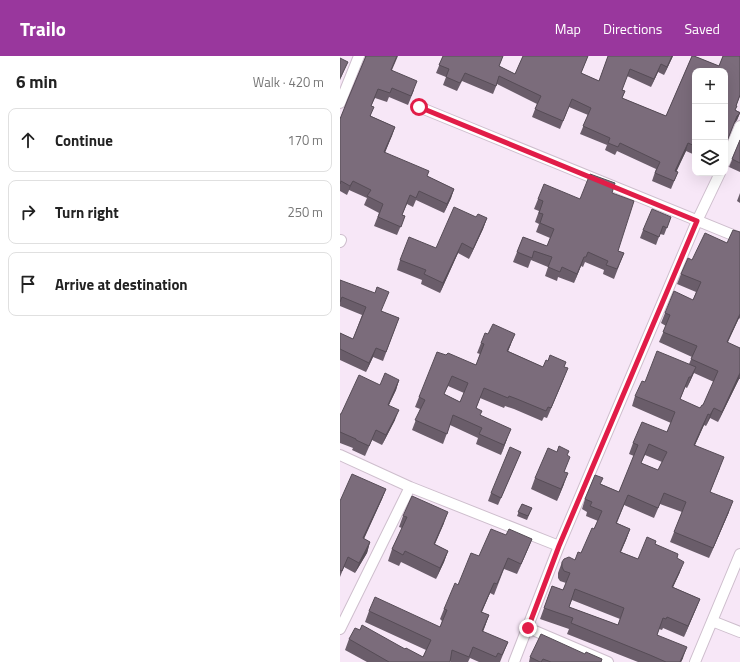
<!DOCTYPE html>
<meta charset="utf-8">
<style>
:root{--surface:#fff;--page:#f2f2f2;--text:#222;--muted:#767676;--line:#e0e0e0;--accent:#99379d}
body{margin:0;font-family:"Titillium Web",sans-serif;background:var(--page);color:var(--text)}
.controls{position:absolute;right:12px;top:12px;display:grid;overflow:hidden;border-radius:8px;box-shadow:0 4px 16px #0002}
.controls button{width:36px;height:36px;display:grid;place-items:center;padding:0;border:0;border-bottom:1px solid var(--line);background:var(--surface);color:var(--text);font:20px sans-serif}
.stop{position:absolute;width:12px;height:12px;margin:-9px;border:3px solid #e11d48;border-radius:50%;background:#fff}
.stop.end{background:#e11d48;border-color:#fff;box-shadow:0 1px 4px #0008}
.list{margin:0;padding:0;list-style:none}
h2{display:flex;justify-content:space-between;align-items:center;height:52px;margin:0;padding:0 16px;font-size:17px}
h2 small{font-size:13px;font-weight:400;color:var(--muted)}
.list li{display:grid;grid-template-columns:26px 1fr auto;gap:12px;align-items:center;box-sizing:border-box;height:64px;margin:0 8px 8px;padding:0 8px;border:1px solid var(--line);border-radius:8px}
.list b{display:block;font-size:15px;white-space:nowrap}
.list em{font-size:13px;font-style:normal;color:var(--muted)}
.icon{flex:none;width:22px;height:22px;fill:none;stroke:currentColor;stroke-width:2;stroke-linecap:round;stroke-linejoin:round}
.map{position:relative;flex:none;width:400px;height:606px;overflow:hidden}
header{display:flex;align-items:center;gap:24px;box-sizing:border-box;height:56px;padding:0 20px;background:var(--accent);color:#fff}
header strong{font-size:19px}
nav{display:flex;gap:22px;margin-inline-start:auto;font-size:14px}
main{display:flex}
aside{flex:1;background:var(--surface)}
.map>svg:first-child{display:block}
.lines{fill:none;stroke-linecap:round;stroke-linejoin:round}
.street-casing{stroke:#cebecd;stroke-width:12}
.street{stroke:#fff;stroke-width:10}
.wall{fill:#6a5d6a;fill-rule:evenodd}
.shaded-wall{fill:#564c56}
.building{fill:#7b6c7b;stroke:#564c56;fill-rule:evenodd}
.route{stroke:#e11d48;stroke-width:5}
</style>
<header>
<strong>Trailo</strong>
<nav><a>Map</a><a>Directions</a><a>Saved</a></nav>
</header>
<main>
<aside>
<h2>6 min<small>Walk · 420 m</small></h2>
<ul class="list">
<li><svg class="icon" aria-label="ahead" viewBox="0 0 24 24"><path d="M12 20V5M6 11l6-6 6 6"/></svg><div><b>Continue</b></div><em>170 m</em></li>
<li><svg class="icon" aria-label="right" viewBox="0 0 24 24"><path d="M7 20v-9h11M14 6l5 5-5 5"/></svg><div><b>Turn right</b></div><em>250 m</em></li>
<li><svg class="icon" aria-label="arrive" viewBox="0 0 24 24"><path d="M6 21V4h12l-3 4 3 4H6"/></svg><div><b>Arrive at destination</b></div></li>
</ul>
</aside>
<div class="map">
<svg width="400" height="606" viewBox="0 0 400 606">
<rect width="100%" height="100%" fill="#f7e7f7"/>
<g class="lines">
<defs>
<path id="street" d="M 0,47 L 19,0
M 79,51 L 400,182
M 385,106 L 400,70
M 0,186 L 1,184
M 0,399 L 70,431 L 219,490
M 372,565 L 400,576
M 188,572 L 268,606
M 0,573 L 70,431
M 174,606 L 219,490 L 357,165 L 380,117
M 355,606 L 400,498"/>
</defs>
<use href="#street" class="street-casing"/>
<use href="#street" class="street"/>
</g>
<path class="wall" d="M 25,0 L 58,0 L 52,14 L 74,34 L 68,49 L 49,41 L 47,46 L 35,42 L 31,50 L 31,60 L 55,71 L 45,97 L 87,120 L 114,133 L 111,142 L 104,157 L 76,144 L 73,151 L 67,148 L 62,159 L 65,160 L 57,179 L 34,170 L 39,157 L 24,149 L 27,142 L 9,134 L 7,139 L 0,135 L 0,63 L 25,2 Z
M 103,0 L 163,0 L 159,10 L 175,18 L 183,0 L 248,0 L 241,17 L 259,25 L 268,0 L 333,0 L 324,19 L 318,16 L 311,31 L 287,20 L 282,34 L 285,35 L 282,42 L 326,60 L 352,0 L 354,0 L 379,10 L 383,0 L 400,0 L 400,40 L 396,50 L 397,50 L 395,54 L 400,56 L 400,57 L 397,64 L 394,68 L 385,91 L 385,15 L 355,15 L 355,99 L 346,95 L 336,115 L 338,116 L 331,133 L 312,125 L 316,113 L 277,95 L 275,99 L 265,94 L 267,89 L 240,78 L 248,59 L 229,51 L 220,73 L 192,61 L 197,48 L 157,28 L 153,38 L 122,25 L 117,35 L 103,29 L 106,21 L 96,17 Z
M 400,85 L 400,116 L 389,111 Z
M 272,137 L 278,195 L 284,197 L 274,223 L 263,218 L 264,214 L 245,206 L 243,211 L 241,210 L 234,227 L 218,221 L 217,225 L 205,220 L 208,211 L 191,204 L 188,212 L 173,206 L 183,181 L 207,190 L 210,182 L 196,176 L 199,168 L 195,166 L 199,155 L 194,153 L 198,143 L 240,143 Z
M 400,137 L 400,147 L 397,145 Z
M 136,161 L 147,162 L 143,173 L 129,203 L 118,197 L 100,237 L 81,228 L 82,224 L 57,214 L 60,204 L 96,192 Z
M 331,161 L 324,179 L 320,178 L 316,189 L 300,182 L 303,174 Z
M 400,176 L 400,263 L 399,262 L 387,287 L 400,292 L 400,323 L 399,323 L 378,366 L 370,362 L 366,370 L 364,369 L 355,389 L 380,412 L 370,436 L 389,456 L 369,502 L 330,486 L 342,456 L 320,448 L 314,462 L 284,449 L 277,467 L 290,473 L 286,484 L 281,496 L 298,503 L 315,488 L 337,502 L 340,516 L 333,531 L 360,543 L 344,581 L 323,572 L 322,574 L 319,573 L 317,579 L 343,602 L 341,606 L 298,606 L 227,578 L 229,573 L 200,563 L 212,530 L 223,534 L 226,527 L 220,525 L 218,522 L 218,517 L 222,506 L 235,504 L 241,497 L 254,473 L 258,465 L 246,460 L 247,456 L 242,453 L 245,443 L 261,428 L 279,436 L 294,400 L 289,398 L 293,387 L 327,376 L 331,367 L 292,350 L 295,340 L 305,326 L 349,308 L 352,301 L 319,286 L 326,270 L 321,267 L 325,257 L 353,244 L 356,236 L 337,228 L 341,218 L 352,204 L 387,187 ZM 354,317 L 374,326 L 363,349 L 360,352 L 340,344 L 345,331 L 347,332 ZM 305,399 L 322,406 L 318,414 L 301,407 ZM 232,544 L 280,563 L 278,569 L 229,551 Z
M 0,224 L 41,255 L 59,262 L 43,305 L 33,301 L 26,316 L 0,304 L 0,277 L 13,283 L 22,259 L 0,250 Z
M 141,287 L 171,288 L 168,295 L 203,311 L 224,311 L 224,322 L 207,362 L 204,361 L 202,365 L 174,353 L 165,350 L 164,352 L 140,342 L 136,353 L 140,359 L 167,383 L 161,399 L 136,388 L 138,382 L 110,369 L 103,388 L 72,374 L 80,353 L 75,351 L 79,341 L 106,299 L 136,309 L 140,298 L 137,297 ZM 108,330 L 124,337 L 120,346 L 104,338 Z
M 59,324 L 56,334 L 49,349 L 55,364 L 42,389 L 32,384 L 25,400 L 12,394 L 13,392 L 0,387 L 0,358 L 1,358 L 40,329 Z
M 181,396 L 158,449 L 148,445 L 151,437 Z
M 217,396 L 224,416 L 224,428 L 217,445 L 191,433 L 195,422 Z
M 46,433 L 42,443 L 24,483 L 30,486 L 27,497 L 15,517 L 4,511 L 0,521 L 0,445 Z
M 182,448 L 192,452 L 187,464 L 177,460 Z
M 63,460 L 104,467 L 95,488 L 108,495 L 104,506 L 96,523 L 61,506 L 59,510 L 48,505 L 52,493 L 62,472 L 59,471 Z
M 166,479 L 192,483 L 177,518 L 164,513 L 154,539 L 150,537 L 142,556 L 149,559 L 143,576 L 168,586 L 160,606 L 139,606 L 130,602 L 128,606 L 111,606 L 110,605 L 110,606 L 27,606 L 5,594 L 9,583 L 65,593 L 83,601 L 86,594 L 25,566 L 29,555 L 100,571 L 102,565 L 100,563 L 104,553 L 118,529 L 139,500 Z
M 190,601 L 261,606 L 189,606 Z"/>
<path class="shaded-wall" d="M 332,0 L 333,0 L 324,19 L 327,11 Z
M 8,6 L 0,24 L 0,22 Z
M 321,8 L 318,16 L 311,31 L 314,23 Z
M 400,57 L 397,64 L 394,68 L 397,60 Z
M 55,71 L 52,80 L 41,105 L 44,96 Z
M 348,87 L 346,95 L 333,123 L 335,115 Z
M 13,125 L 9,134 L 7,139 L 10,130 Z
M 114,133 L 111,142 L 104,157 L 107,148 Z
M 147,162 L 143,173 L 129,203 L 133,193 Z
M 122,187 L 118,197 L 100,237 L 103,227 Z
M 244,201 L 241,210 L 234,227 L 237,218 Z
M 400,258 L 399,262 L 383,297 L 387,286 Z
M 175,278 L 171,288 L 164,305 L 167,295 Z
M 36,292 L 33,301 L 26,316 L 29,307 Z
M 356,311 L 352,321 L 347,332 L 351,321 Z
M 228,312 L 224,322 L 207,362 L 211,352 Z
M 400,317 L 399,323 L 378,366 L 382,356 Z
M 59,324 L 56,334 L 44,359 L 48,349 Z
M 374,352 L 370,362 L 366,370 L 370,359 Z
M 59,354 L 55,364 L 42,389 L 46,379 Z
M 368,358 L 364,369 L 350,400 L 354,389 Z
M 171,373 L 167,383 L 161,399 L 164,389 Z
M 228,417 L 224,428 L 217,445 L 221,433 Z
M 46,433 L 42,443 L 19,493 L 23,482 Z
M 393,445 L 389,456 L 369,502 L 373,492 Z
M 108,456 L 104,467 L 90,499 L 94,488 Z
M 290,473 L 286,484 L 276,506 L 280,496 Z
M 192,483 L 188,493 L 177,518 L 181,508 Z
M 30,486 L 27,497 L 15,517 L 19,507 Z
M 108,495 L 104,506 L 96,523 L 100,512 Z
M 344,506 L 340,516 L 328,542 L 332,531 Z
M 154,527 L 150,537 L 137,566 L 141,556 Z
M 360,543 L 356,553 L 344,581 L 348,570 Z
M 149,559 L 145,570 L 138,586 L 142,575 Z
M 347,591 L 343,602 L 341,606 L 340,606 Z"/>
<path class="building" d="M 26,0 L 57,0 L 51,14 L 77,25 L 71,40 L 52,32 L 50,37 L 38,33 L 31,50 L 34,51 L 30,60 L 55,71 L 44,96 L 89,115 L 87,120 L 114,133 L 107,148 L 79,135 L 76,142 L 70,139 L 62,159 L 65,160 L 61,171 L 38,161 L 43,148 L 27,140 L 31,134 L 13,125 L 10,130 L 1,125 L 0,128 L 0,63 L 8,43 Z
M 103,0 L 163,0 L 159,10 L 175,18 L 183,0 L 248,0 L 241,17 L 259,25 L 268,0 L 332,0 L 327,11 L 321,8 L 314,23 L 290,13 L 282,34 L 285,35 L 282,42 L 326,60 L 352,0 L 354,0 L 379,10 L 383,0 L 400,0 L 400,39 L 396,50 L 397,50 L 395,54 L 400,57 L 397,60 L 385,90 L 385,15 L 355,15 L 355,90 L 348,87 L 335,115 L 338,116 L 334,125 L 315,117 L 320,106 L 280,87 L 278,91 L 268,87 L 270,82 L 243,70 L 251,52 L 232,43 L 223,65 L 195,53 L 201,40 L 159,20 L 156,30 L 125,17 L 120,27 L 106,21 L 109,13 L 99,9 Z
M 0,2 L 8,6 L 0,22 Z
M 400,84 L 400,107 L 392,103 Z
M 250,118 L 275,127 L 272,137 L 294,145 L 278,195 L 284,197 L 277,213 L 266,209 L 268,205 L 248,196 L 246,201 L 244,201 L 237,218 L 222,211 L 220,216 L 208,211 L 212,201 L 194,195 L 192,202 L 177,196 L 183,181 L 207,190 L 214,173 L 200,167 L 203,158 L 199,157 L 203,145 L 198,143 L 204,128 L 240,143 Z
M 114,151 L 136,161 L 138,158 L 147,162 L 133,193 L 122,187 L 103,227 L 84,218 L 86,214 L 60,204 L 69,181 L 96,192 Z
M 312,153 L 331,161 L 327,172 L 323,170 L 319,181 L 303,174 Z
M 393,174 L 400,176 L 400,258 L 387,286 L 400,292 L 400,317 L 382,356 L 374,352 L 370,359 L 368,358 L 354,389 L 384,401 L 370,436 L 393,445 L 373,492 L 334,476 L 346,446 L 324,437 L 318,452 L 288,439 L 276,467 L 290,473 L 280,496 L 298,503 L 307,481 L 316,485 L 315,488 L 338,498 L 337,502 L 344,506 L 332,531 L 360,543 L 348,570 L 327,561 L 326,563 L 323,562 L 317,579 L 347,591 L 340,606 L 326,606 L 310,599 L 231,567 L 233,562 L 204,552 L 212,530 L 223,534 L 230,517 L 224,515 L 222,511 L 222,506 L 224,503 L 229,501 L 235,504 L 238,496 L 241,497 L 252,472 L 254,473 L 262,455 L 250,450 L 252,446 L 245,443 L 255,419 L 263,422 L 260,428 L 279,436 L 298,389 L 293,387 L 302,366 L 327,376 L 335,356 L 295,340 L 302,325 L 305,326 L 317,295 L 356,311 L 351,321 L 349,321 L 340,343 L 360,352 L 362,349 L 363,349 L 378,315 L 351,303 L 357,290 L 323,276 L 330,259 L 325,257 L 334,235 L 353,244 L 361,226 L 341,218 L 348,202 L 352,204 L 365,177 L 387,187 ZM 309,388 L 327,396 L 318,414 L 301,407 ZM 235,533 L 284,552 L 278,569 L 229,551 Z
M 0,224 L 35,237 L 37,231 L 49,236 L 41,255 L 59,262 L 46,296 L 36,292 L 29,307 L 0,293 L 0,277 L 13,283 L 26,251 L 2,241 L 0,246 Z
M 153,268 L 175,278 L 167,295 L 203,311 L 206,304 L 208,305 L 210,299 L 226,306 L 224,311 L 228,312 L 211,352 L 208,351 L 206,355 L 177,343 L 169,340 L 168,342 L 144,332 L 136,352 L 142,355 L 140,359 L 171,373 L 164,389 L 139,378 L 142,372 L 113,359 L 107,378 L 75,364 L 85,344 L 79,341 L 97,296 L 106,299 L 108,297 L 136,309 L 144,288 L 141,287 L 145,277 L 148,278 ZM 112,320 L 128,327 L 120,346 L 104,338 Z
M 45,317 L 59,324 L 48,349 L 59,354 L 46,379 L 36,374 L 29,390 L 16,384 L 16,383 L 0,376 L 0,358 L 1,358 L 19,319 L 40,329 Z
M 219,390 L 229,395 L 227,399 L 230,401 L 224,416 L 228,417 L 221,433 L 195,422 L 208,392 L 217,396 Z
M 170,391 L 181,396 L 161,442 L 151,437 Z
M 12,418 L 46,433 L 23,482 L 30,486 L 19,507 L 8,501 L 2,515 L 0,514 L 0,445 Z
M 72,440 L 108,456 L 94,488 L 108,495 L 100,512 L 65,495 L 63,499 L 52,493 L 67,461 L 63,460 Z
M 182,448 L 192,452 L 188,460 L 178,456 Z
M 151,473 L 166,479 L 169,473 L 192,483 L 181,508 L 168,502 L 157,528 L 154,527 L 141,556 L 149,559 L 142,575 L 168,586 L 162,599 L 158,597 L 156,601 L 133,591 L 129,601 L 112,594 L 110,606 L 49,606 L 9,583 L 15,572 L 20,574 L 22,569 L 65,593 L 66,592 L 83,601 L 91,584 L 29,555 L 35,541 L 100,571 L 107,554 L 104,553 L 115,527 L 118,529 L 131,497 L 139,500 Z
M 201,578 L 245,598 L 246,596 L 262,603 L 261,606 L 211,606 L 203,603 L 201,606 L 200,606 L 190,601 Z"/>
<g class="lines">
<path class="route" d="M 79,51 L 357,165 L 219,490 L 188,572"/>
</g>
</svg>
<div class="controls">
<button>+</button>
<button>−</button>
<button><svg class="icon" aria-label="layers" viewBox="0 0 24 24"><path d="M12 4l9 5-9 5-9-5zM3 14l9 5 9-5"/></svg></button>
</div>
<div class="stop" style="left:79px;top:51px"></div>
<div class="stop end" style="left:188px;top:572px"></div>
</div>
</main>
